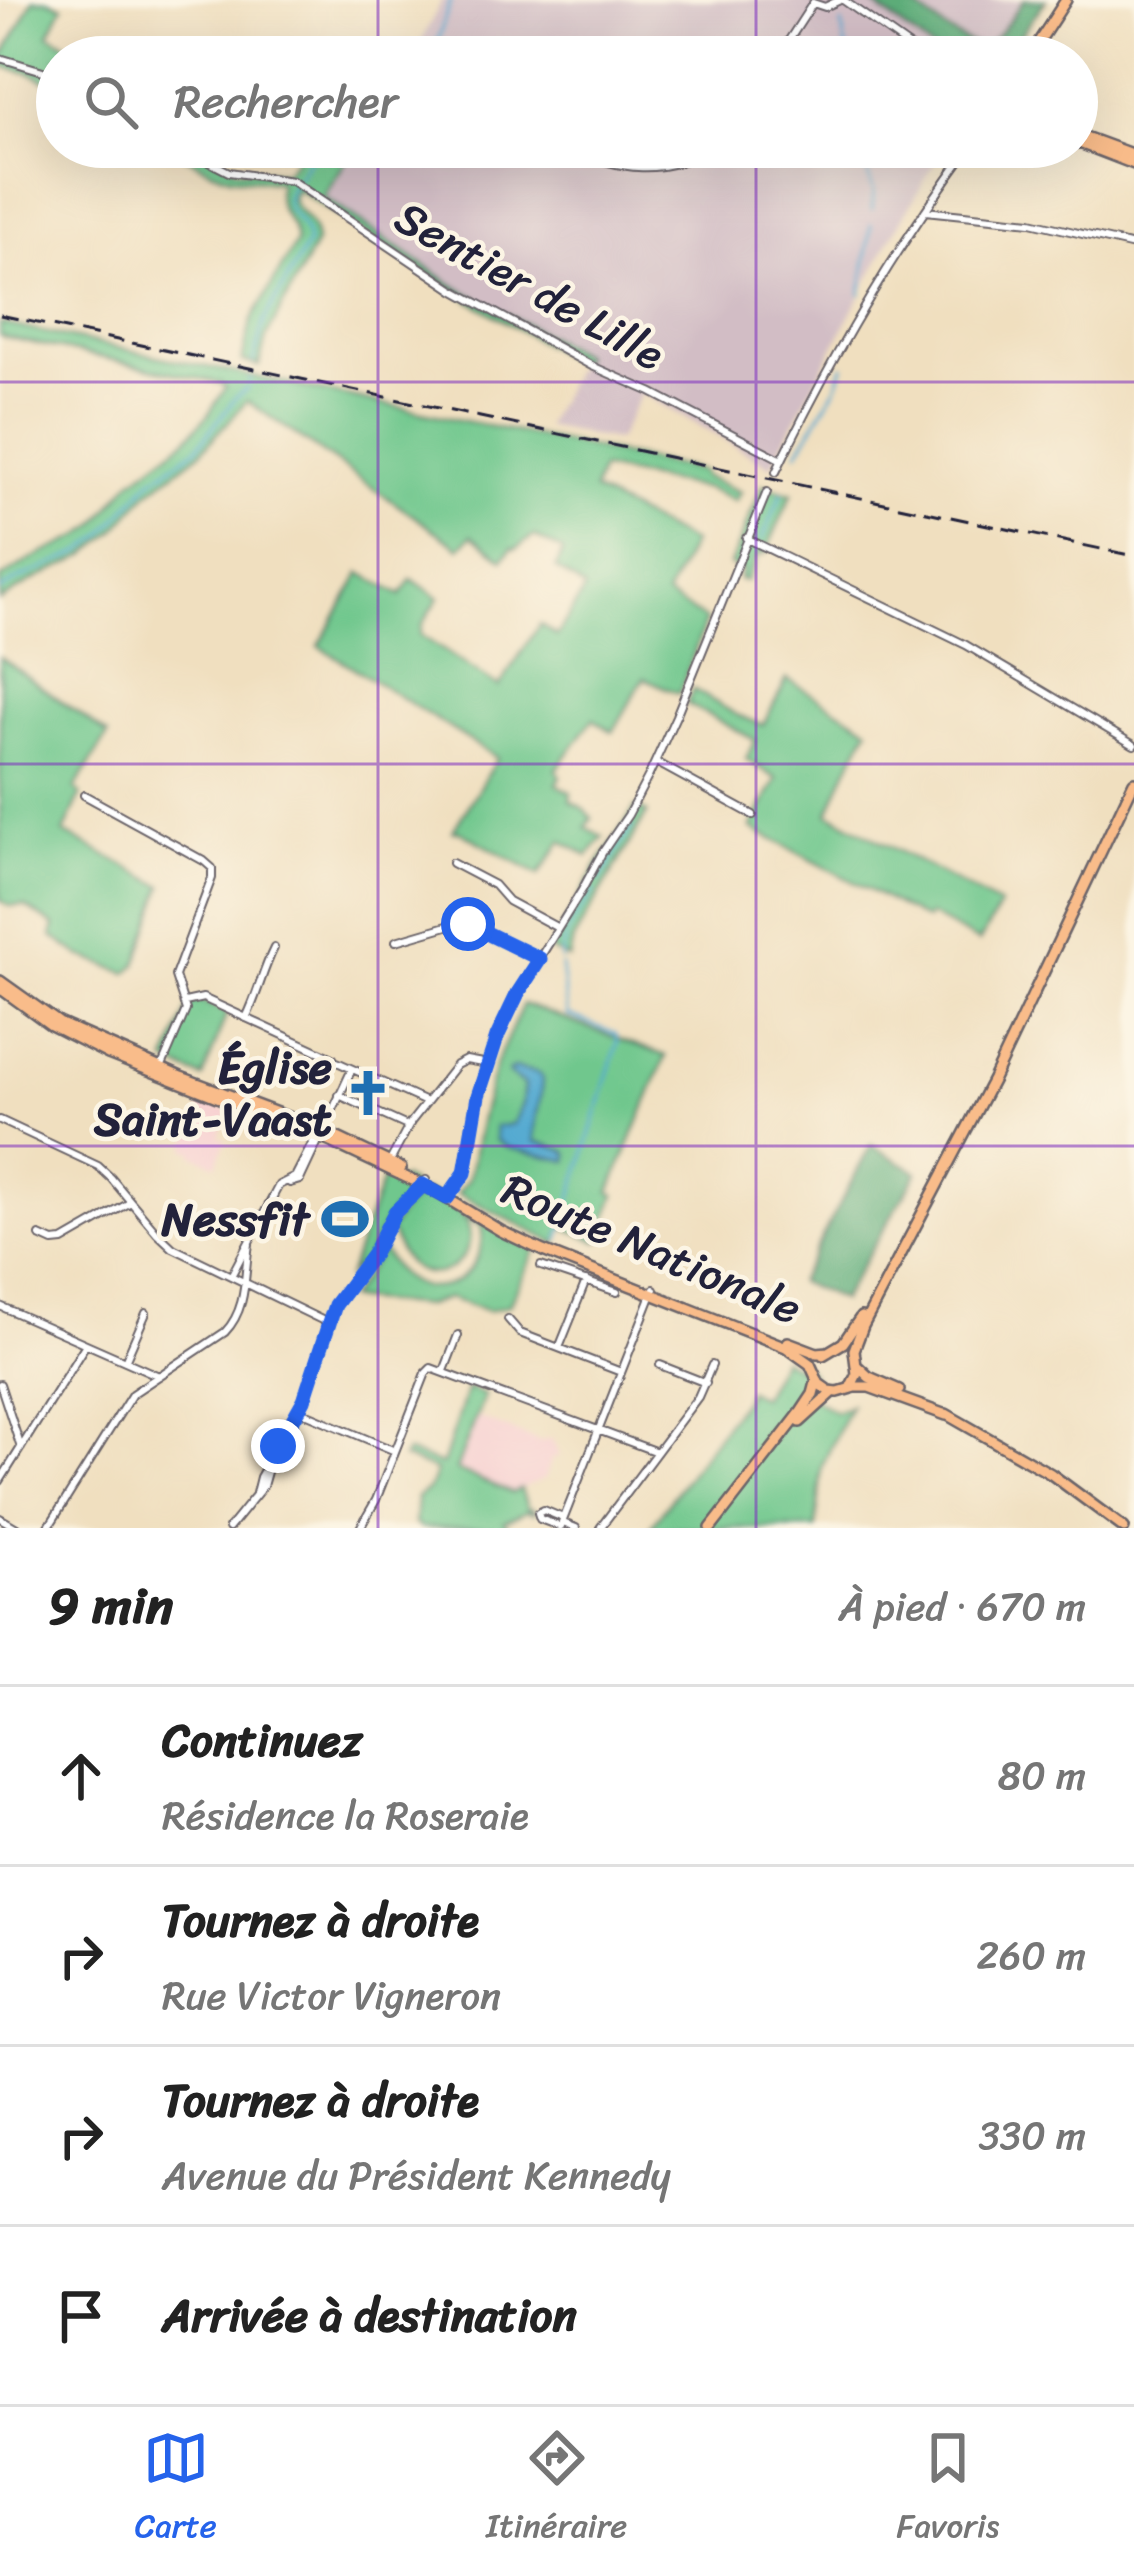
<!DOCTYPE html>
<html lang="fr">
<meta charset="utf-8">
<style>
:root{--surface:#fff;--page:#f2f2f2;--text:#222;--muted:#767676;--line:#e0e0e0;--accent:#2563eb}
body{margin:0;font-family:Sriracha,sans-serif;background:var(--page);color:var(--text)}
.stop{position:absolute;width:36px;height:36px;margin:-27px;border:9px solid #2563eb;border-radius:50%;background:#fff}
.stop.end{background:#2563eb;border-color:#fff;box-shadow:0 3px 12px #0008}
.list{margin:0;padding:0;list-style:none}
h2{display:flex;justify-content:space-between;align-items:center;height:156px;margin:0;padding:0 48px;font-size:51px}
h2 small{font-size:39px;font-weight:400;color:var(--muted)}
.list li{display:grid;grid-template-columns:78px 1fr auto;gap:36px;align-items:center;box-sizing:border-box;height:180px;padding:0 48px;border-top:3px solid var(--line)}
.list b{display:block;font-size:45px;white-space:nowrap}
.list p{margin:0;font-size:39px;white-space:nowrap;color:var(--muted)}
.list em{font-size:39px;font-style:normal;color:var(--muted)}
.icon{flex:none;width:66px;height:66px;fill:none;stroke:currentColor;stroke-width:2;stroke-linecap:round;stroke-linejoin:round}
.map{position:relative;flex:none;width:1134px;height:1528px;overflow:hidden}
.search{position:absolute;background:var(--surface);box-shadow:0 12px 48px #0002;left:36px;right:36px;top:36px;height:132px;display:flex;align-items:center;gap:30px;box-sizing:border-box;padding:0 42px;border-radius:66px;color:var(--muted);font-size:45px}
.sheet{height:876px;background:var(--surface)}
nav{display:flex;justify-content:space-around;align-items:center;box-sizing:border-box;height:168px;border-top:3px solid var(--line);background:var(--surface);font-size:33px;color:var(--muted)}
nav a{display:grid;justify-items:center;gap:6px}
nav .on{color:var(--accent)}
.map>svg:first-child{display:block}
.built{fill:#f7cfd0}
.industrial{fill:#d2bdc5}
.green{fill:#6fc78d;stroke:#487464;stroke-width:3}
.forest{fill:#5bac78;stroke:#3e675a;stroke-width:3}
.water{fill:#55aad1;stroke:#3c6686;stroke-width:3}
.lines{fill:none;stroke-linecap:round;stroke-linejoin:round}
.stream{stroke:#55aad1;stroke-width:3}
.street-casing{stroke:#6a6469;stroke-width:10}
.primary-casing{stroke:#6a6469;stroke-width:14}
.street{stroke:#fff;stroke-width:6}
.primary{stroke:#f9bc8a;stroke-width:9}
.rail{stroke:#22223b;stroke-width:3;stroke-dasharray:18 9;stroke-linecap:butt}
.route{stroke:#2563eb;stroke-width:15}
.grid{fill:none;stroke:#7b2cbf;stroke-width:3;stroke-opacity:0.55}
.labels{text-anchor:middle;stroke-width:9;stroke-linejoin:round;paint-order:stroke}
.street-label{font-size:45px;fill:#22223b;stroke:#fcf5e5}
.poi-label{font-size:45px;font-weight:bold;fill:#22223b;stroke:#fcf5e5;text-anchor:end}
</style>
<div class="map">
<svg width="1134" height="1528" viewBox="0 0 1134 1528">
<rect width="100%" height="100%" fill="#fcf5e5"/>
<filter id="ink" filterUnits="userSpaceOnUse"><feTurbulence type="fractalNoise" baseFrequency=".00833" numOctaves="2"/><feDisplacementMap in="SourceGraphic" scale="24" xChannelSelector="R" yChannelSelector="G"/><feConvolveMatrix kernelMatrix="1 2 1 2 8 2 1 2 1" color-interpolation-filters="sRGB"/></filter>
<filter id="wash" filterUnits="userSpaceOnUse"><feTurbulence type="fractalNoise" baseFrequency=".004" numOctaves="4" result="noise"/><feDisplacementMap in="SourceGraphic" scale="48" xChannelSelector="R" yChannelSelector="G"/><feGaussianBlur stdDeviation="2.7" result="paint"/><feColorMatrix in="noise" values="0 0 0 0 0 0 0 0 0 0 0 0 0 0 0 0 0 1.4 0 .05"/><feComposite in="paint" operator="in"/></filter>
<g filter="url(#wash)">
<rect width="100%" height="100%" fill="#f0dfbf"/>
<path class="built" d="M 202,1101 L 229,1111 L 219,1137 L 226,1139 L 217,1165 L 194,1155 L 193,1151 L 186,1148 Z
M 477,1417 L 541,1442 L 551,1438 L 560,1457 L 552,1458 L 545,1478 L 512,1493 L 456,1470 Z"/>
<path class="industrial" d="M 442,0 L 1046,0 L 1005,57 L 413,57 Z
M 355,147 L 944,147 L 886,247 L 771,466 L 641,393 L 617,441 L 545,426 L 582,355 L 453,285 L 322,197 Z"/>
<path class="green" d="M 33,0 L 49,0 L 63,6 L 49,34 L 92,57 L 57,57 L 57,86 L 30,73 L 0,66 L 0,52 L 5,53 Z
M 168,147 L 194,147 L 237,169 L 285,173 L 304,147 L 355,147 L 323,197 L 453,285 L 582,355 L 578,363 C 481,310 389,251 297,189 L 292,198 C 296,216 314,216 316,243 L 266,338 L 259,366 L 242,361 L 251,321 L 296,243 C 294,215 273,216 279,182 L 230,177 L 210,170 Z
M 0,323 L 702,471 L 703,476 L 740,492 L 735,501 L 707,489 L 601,469 L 593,491 L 692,543 L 666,596 L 706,620 L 679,694 L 644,678 L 613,732 L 593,719 L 556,770 L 561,776 L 557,784 L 571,793 L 570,801 L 585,809 L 592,818 L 586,827 L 603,837 L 588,856 L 562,841 L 539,875 L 459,831 L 453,831 L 497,758 L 319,646 L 361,573 L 401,595 L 412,579 L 439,598 L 422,625 L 420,635 L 499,687 L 540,624 L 557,636 L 585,589 L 556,568 L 563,551 L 534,536 L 516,549 L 512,548 L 503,559 L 472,535 L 460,548 L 247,401 L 200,453 L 147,493 L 113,533 L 86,555 L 34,580 L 0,601 L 0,579 L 35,557 L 81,536 L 96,525 L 131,481 L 184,441 L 208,415 L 226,387 L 220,383 L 0,336 Z
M 763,485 L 792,494 L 765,554 L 759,553 L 746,581 L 739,579 L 742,570 L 730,565 Z
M 0,657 L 108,735 L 75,789 L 81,794 L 64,833 L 163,886 L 137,964 L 127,973 L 80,956 L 52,936 L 55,926 L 25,906 L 10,906 L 0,900 Z
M 787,679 L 869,728 L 847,770 L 829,813 L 1000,906 L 979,942 L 929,915 L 926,920 L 751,828 L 777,779 L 746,759 L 755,740 L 687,704 L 693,689 L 737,715 L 763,725 Z
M 636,807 L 647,813 L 573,940 L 569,959 L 550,950 L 598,864 Z
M 201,1001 L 227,1012 L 203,1078 L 167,1062 L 190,1003 Z
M 523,1004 L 666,1056 L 610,1192 L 615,1195 L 599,1241 L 563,1227 L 557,1244 L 457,1193 L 469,1178 L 481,1117 L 496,1063 Z
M 384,1175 L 398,1181 L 403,1179 L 410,1183 L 413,1189 L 389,1216 L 364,1261 L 348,1275 Z
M 425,1191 C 440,1198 455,1204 464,1218 C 484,1248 447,1287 415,1269 C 400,1260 398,1244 389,1230 L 406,1206 Z
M 466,1213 L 535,1251 L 509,1305 L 488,1311 L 448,1298 L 425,1306 L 348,1299 L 382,1250 C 389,1259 395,1272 406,1279 C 445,1305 488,1268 481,1226 L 469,1220 Z
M 782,1358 L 797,1368 L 802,1363 L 812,1374 L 809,1396 L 836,1412 L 850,1405 L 822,1466 L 816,1528 L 650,1528 L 742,1401 L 748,1390 L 761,1397 Z
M 467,1388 L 485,1395 L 456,1470 L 512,1493 L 521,1489 L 527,1507 L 535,1510 L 534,1513 L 527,1511 L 504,1522 L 509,1528 L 421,1528 L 415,1524 L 417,1497 L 429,1489 L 436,1471 L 403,1458 L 406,1452 L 442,1465 Z"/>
<path class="forest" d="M 868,0 C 880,0 897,0 907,1 C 915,5 923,13 930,18 C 986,59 985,55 1024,0 L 1046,0 L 1005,57 L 942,57 Z
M 871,1145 L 918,1172 L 841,1300 L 798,1282 Z"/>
<path class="water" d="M 515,1068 L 537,1073 L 542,1077 C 543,1099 532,1120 535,1141 L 566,1151 L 569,1155 L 568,1161 L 508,1148 L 496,1140 L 495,1127 L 513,1124 L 522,1105 L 524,1085 L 509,1074 L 509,1070 Z"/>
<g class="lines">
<path class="stream" d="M 842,24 L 845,45 L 850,57
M 430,53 C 439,46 445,13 451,0
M 862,147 L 860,156 L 874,190 L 872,209
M 297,179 L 317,147
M 861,294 L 871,225
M 253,362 L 264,321 L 308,243 C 306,216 274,213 293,184
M 249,383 L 250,379
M 838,383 L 843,366
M 798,452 L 837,386
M 762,540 L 782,493
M 0,591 L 17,580 L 81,552 L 103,535 L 150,481 L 196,449 L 237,396 L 248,388
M 599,881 L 632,826
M 561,960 C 561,934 581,912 594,890
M 559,1240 L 618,1042 L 616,1034 L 567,1015 L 561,966"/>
</g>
</g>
<g filter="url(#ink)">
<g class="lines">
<defs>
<path id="street" d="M 843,0 L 924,57
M 813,3 L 825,7 L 840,0
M 778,57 L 813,3
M 0,58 L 43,71 L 57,79
M 180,147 L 229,172 L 292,181 L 454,290 L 592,366 L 651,392 L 782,460
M 573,147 C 617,172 667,176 711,147
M 957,160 L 964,147
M 925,211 L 1031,222 L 1134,246
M 776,472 C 830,359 896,248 970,147
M 746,538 L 966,645 L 1134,745
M 656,762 L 753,815
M 84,795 L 204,861 L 212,868 L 212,878 L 175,976 L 186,1010 L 161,1068
M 452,863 L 494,885 L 508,901 L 558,928
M 396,941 L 461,922 L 540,959
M 185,1002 L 203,998 L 333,1058
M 246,1018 C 258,994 262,972 274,948
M 337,1062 L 426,1102
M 339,1095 L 407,1126
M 0,1120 L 98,1166 L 111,1178 L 157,1233 L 173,1248 L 328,1323
M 389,1163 L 411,1122 L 456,1065 L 466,1060 L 488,1064
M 290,1183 L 300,1180 L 352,1069
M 447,1198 L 465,1173 L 478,1096 L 502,1027 L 518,993 L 582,890 L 602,853 L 628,815 L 649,775 L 676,716 L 767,492
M 40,1236 L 53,1242 L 63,1241 L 131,1202
M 541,1266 L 617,1292
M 231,1276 L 279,1185 L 295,1177 L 315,1138
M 0,1306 L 159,1376
M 508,1319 L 520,1333 L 621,1372
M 559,1348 L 586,1281
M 125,1361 L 146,1313
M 660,1365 L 706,1383
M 444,1371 L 458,1335
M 0,1384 L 21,1448
M 298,1410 L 395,1451
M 273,1460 L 284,1450 L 289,1431
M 0,1481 L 86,1344
M 256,1493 L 260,1477 L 304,1400 L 335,1305 L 373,1254 L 396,1212 L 426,1180
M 0,1518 L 17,1528
M 563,1523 L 576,1528
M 561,1527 L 540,1519 L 538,1513 L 544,1510 L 563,1518
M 48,1528 L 132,1394 L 225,1332 C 248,1308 244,1275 249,1244
M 229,1528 L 263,1486 L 267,1472
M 360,1528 L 376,1500 L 426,1373 L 431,1368 L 657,1452
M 560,1528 L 654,1289
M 600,1528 L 698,1397 L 712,1365"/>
<path id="primary" d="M 1029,57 L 1066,0
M 1077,134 L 1134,155
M 1077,142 L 1134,164
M 0,981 L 59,1023 L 181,1077 L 317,1128 L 401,1168
M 0,988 L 51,1025 L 108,1054 L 329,1141 L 433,1190 L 501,1231 L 543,1251 L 786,1347 L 810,1364 L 819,1384 L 829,1391 L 838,1392 L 855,1387 L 869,1387 L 946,1415
M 788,1342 L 817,1353 L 828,1352
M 823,1355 L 843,1343 L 861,1317
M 857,1366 L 869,1377 L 899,1390
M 851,1386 L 857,1374 L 854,1350 L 863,1326 L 993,1079 L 1134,782
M 946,1414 L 1051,1474 L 1124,1528
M 800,1422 L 833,1392
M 711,1528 L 801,1412 L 813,1394 L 817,1379"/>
</defs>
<use href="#street" class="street-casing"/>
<use href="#primary" class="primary-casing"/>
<use href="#street" class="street"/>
<use href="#primary" class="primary"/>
<path class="rail" d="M 0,315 L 1134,556"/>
</g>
</g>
<g class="lines" filter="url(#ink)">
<path class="route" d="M 278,1446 L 304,1400 L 335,1305 L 373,1254 L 395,1212 L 423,1185 L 447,1198 L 465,1173 L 478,1096 L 497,1037 L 518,993 L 540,959 L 468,924"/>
</g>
<path class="grid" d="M 378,0 L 378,57M 756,0 L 756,57M 378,147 L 378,1528M 756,147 L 756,1528M 0,382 L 1134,382M 0,764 L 1134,764M 0,1146 L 1134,1146"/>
<defs>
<symbol id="church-bare" viewBox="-9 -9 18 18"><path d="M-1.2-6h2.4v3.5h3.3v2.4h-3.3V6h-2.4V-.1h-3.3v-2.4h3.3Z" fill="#1f6fb2" stroke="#fcf5e5" stroke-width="2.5" paint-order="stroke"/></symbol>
<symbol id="stadium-bare" viewBox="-9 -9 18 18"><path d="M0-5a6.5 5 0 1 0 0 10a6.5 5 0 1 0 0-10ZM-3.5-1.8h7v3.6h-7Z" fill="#1f6fb2" stroke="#fcf5e5" stroke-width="2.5" paint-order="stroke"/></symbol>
</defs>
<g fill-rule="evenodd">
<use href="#church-bare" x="335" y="1060" width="66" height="66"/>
<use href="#stadium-bare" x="312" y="1186" width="66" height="66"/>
</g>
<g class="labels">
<g class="street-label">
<text transform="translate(530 285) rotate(29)" y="16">Sentier de Lille</text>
<text transform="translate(652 1248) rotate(23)" y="16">Route Nationale</text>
</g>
<g class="poi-label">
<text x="332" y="1083">Église<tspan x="332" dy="52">Saint-Vaast</tspan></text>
<text x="309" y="1235">Nessfit</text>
</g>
</g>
</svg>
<div class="stop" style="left:468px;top:924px"></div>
<div class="stop end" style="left:278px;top:1446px"></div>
<div class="search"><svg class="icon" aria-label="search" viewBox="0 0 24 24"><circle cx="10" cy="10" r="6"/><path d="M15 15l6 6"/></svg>Rechercher</div>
</div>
<section class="sheet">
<h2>9 min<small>À pied · 670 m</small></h2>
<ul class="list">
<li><svg class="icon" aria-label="ahead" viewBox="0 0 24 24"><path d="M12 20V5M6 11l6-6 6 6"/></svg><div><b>Continuez</b><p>Résidence la Roseraie</p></div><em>80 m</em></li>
<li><svg class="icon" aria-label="right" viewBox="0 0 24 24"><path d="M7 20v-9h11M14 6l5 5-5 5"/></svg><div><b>Tournez à droite</b><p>Rue Victor Vigneron</p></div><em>260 m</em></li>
<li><svg class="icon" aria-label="right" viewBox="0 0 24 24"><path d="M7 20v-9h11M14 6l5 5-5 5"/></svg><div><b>Tournez à droite</b><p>Avenue du Président Kennedy</p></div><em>330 m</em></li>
<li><svg class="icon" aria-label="arrive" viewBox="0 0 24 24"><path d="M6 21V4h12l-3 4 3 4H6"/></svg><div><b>Arrivée à destination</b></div></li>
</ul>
</section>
<nav>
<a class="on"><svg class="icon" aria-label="map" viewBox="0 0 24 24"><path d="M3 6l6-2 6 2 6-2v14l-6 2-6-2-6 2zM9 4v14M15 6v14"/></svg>Carte</a>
<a><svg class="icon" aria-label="directions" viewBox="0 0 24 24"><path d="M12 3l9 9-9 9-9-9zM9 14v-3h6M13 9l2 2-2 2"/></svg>Itinéraire</a>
<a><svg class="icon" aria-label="saved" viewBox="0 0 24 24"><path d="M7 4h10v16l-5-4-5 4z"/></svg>Favoris</a>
</nav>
